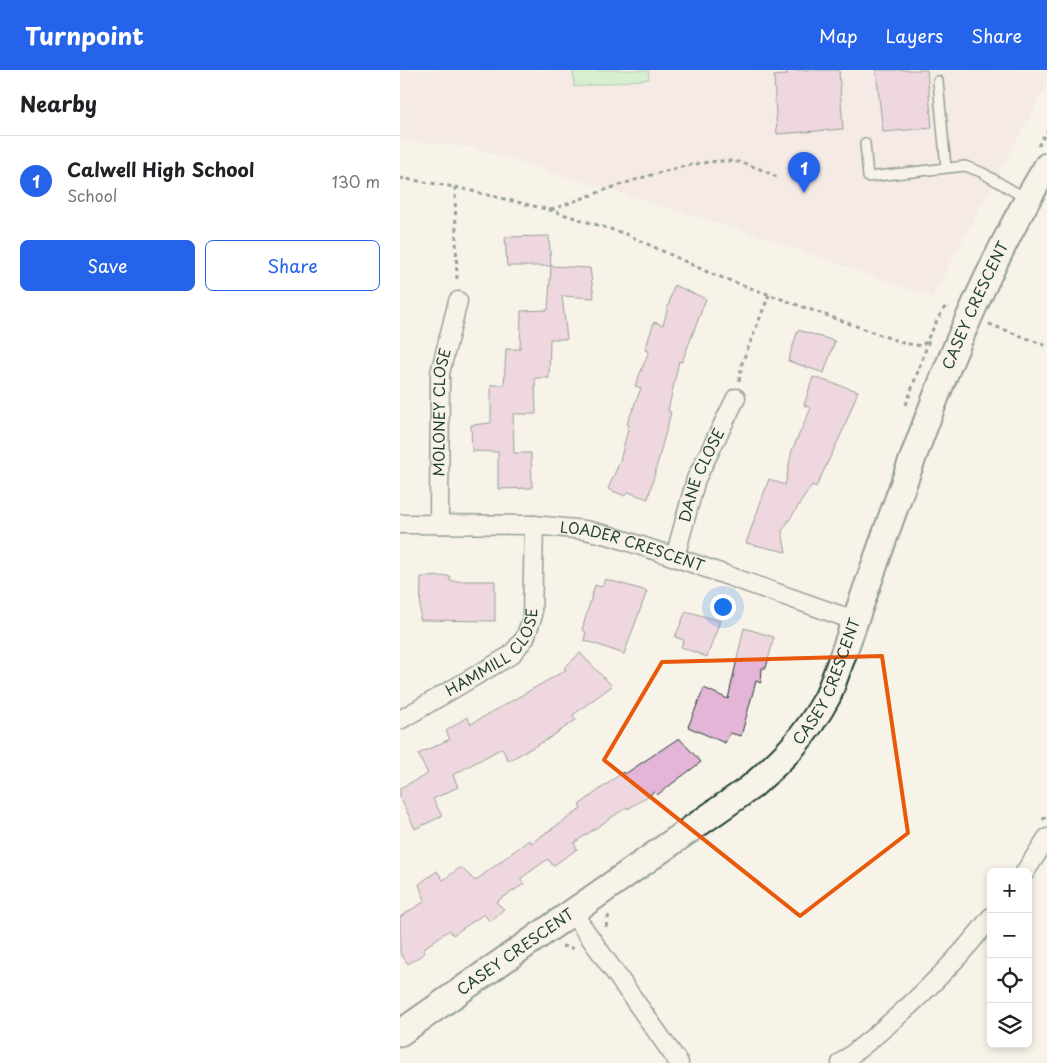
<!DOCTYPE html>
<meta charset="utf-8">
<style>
:root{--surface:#fff;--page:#f6f6f6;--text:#202124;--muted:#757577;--line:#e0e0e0;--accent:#2563eb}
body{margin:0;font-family:"Playpen Sans",sans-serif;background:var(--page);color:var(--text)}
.controls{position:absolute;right:15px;bottom:15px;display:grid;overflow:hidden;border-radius:8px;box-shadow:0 2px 8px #0003}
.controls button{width:45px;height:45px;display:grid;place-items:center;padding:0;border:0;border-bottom:1px solid var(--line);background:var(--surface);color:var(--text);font:25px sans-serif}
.you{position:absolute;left:322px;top:536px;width:18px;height:18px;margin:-12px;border:4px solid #fff;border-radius:50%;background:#1a73e8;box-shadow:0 0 0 8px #1a73e833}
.badge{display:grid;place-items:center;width:32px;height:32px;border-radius:50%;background:var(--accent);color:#fff;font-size:16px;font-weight:700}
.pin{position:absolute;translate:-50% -41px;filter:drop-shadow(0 1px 2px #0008)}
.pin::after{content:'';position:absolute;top:26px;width:18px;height:15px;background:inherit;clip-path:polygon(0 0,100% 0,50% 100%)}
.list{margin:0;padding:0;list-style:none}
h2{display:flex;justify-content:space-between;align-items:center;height:65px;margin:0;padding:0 20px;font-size:21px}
h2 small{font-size:16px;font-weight:400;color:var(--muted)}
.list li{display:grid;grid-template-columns:32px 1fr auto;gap:15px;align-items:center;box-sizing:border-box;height:90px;padding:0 20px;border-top:1px solid var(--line)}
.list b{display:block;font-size:19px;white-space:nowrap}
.list p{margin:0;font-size:16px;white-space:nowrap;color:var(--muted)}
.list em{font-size:16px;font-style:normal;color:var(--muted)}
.actions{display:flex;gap:10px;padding:15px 20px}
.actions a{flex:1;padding:11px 0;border:1px solid var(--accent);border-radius:8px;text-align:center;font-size:18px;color:var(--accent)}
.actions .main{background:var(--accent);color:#fff}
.icon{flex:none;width:28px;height:28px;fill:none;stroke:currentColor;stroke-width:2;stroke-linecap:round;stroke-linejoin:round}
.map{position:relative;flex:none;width:647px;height:993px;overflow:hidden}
header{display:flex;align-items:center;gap:30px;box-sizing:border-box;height:70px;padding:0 25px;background:var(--accent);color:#fff}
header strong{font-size:24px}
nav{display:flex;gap:28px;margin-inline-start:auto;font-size:18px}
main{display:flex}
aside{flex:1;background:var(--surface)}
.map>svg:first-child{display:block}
.built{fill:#f1e0e3}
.green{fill:#aeeaaf;stroke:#669472}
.building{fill:#e4b5d7;stroke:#1f3d34}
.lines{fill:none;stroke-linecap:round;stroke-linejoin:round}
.lane-casing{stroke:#1f3d34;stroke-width:12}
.street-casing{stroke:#1f3d34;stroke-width:21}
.secondary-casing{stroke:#1f3d34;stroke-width:29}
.path{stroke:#1f3d34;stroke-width:3;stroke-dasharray:4 4;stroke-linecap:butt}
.lane{stroke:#f7f3e8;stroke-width:9}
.street{stroke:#f7f3e8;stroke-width:18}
.secondary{stroke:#f7f3e8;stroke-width:25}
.marked{fill:none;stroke:#e8590c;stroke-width:4;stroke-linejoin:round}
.labels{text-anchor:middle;stroke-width:4;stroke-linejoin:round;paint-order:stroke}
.street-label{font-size:15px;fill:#1f3d34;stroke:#f7f3e8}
</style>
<header>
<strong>Turnpoint</strong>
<nav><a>Map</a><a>Layers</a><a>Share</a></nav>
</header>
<main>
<aside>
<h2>Nearby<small></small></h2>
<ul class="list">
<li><span class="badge">1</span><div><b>Calwell High School</b><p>School</p></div><em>130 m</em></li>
</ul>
<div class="actions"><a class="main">Save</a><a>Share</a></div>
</aside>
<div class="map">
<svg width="647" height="993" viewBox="0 0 647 993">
<rect width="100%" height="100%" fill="#f7f3e8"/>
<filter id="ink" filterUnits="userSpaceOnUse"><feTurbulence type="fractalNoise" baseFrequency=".02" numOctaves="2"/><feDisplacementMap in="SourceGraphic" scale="10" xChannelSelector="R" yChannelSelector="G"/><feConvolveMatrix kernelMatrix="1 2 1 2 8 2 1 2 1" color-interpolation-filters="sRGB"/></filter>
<g filter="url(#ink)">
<path class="built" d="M 0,0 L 647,0 L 647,14 L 532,227 L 367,168 L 71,77 L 0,69 Z"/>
<path class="green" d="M 173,0 L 248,0 L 249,9 L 174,17 Z"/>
<path class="building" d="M 386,0 L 439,0 L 443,59 L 377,64 L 374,6 L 387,5 Z
M 476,0 L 527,0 L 532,58 L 483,62 Z
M 149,166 L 151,196 L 107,196 L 105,167 Z
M 151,196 L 190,198 L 194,228 L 162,226 L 167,269 L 150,269 L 149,308 L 135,308 L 136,344 L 113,344 L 114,383 L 131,383 L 132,418 L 98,419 L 98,382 L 72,381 L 71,355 L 91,353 L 91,315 L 104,315 L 106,279 L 120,279 L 121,241 L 148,240 Z
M 274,215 L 306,229 L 282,292 L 279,291 L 268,341 L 271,342 L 248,429 L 228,422 L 225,426 L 208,419 L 220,391 L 229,355 L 227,354 L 241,318 L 235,316 L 249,281 L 245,280 L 254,252 L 263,255 Z
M 398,260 L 435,271 L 424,303 L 388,291 Z
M 413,307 L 458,321 L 444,358 L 416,417 L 412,415 L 382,461 L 386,482 L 346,473 L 369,409 L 385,415 L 392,380 L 411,338 L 404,335 Z
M 50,506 L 50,511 L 95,511 L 95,551 L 20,550 L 21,507 Z
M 205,509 L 247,521 L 224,584 L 184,570 L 186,562 L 182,560 L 195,515 L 202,517 Z
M 286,541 L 320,551 L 307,587 L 281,577 L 284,570 L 275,567 Z
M 344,558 L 374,567 L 366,598 L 362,598 L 361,613 L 356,611 L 341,666 L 330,663 L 325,673 L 288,657 L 304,618 L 328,629 Z
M 180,583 L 212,616 L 173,645 L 176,650 L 148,669 L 108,691 L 102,678 L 53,705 L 58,717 L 33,729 L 42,746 L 15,759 L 0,727 L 0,718 L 28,704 L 18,684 L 50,669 L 46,661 L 67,647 L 71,654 L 166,600 L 164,598 Z
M 279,668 L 301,692 L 257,725 L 254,722 L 228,739 L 227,737 L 174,773 L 177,779 L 153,796 L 148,789 L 120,809 L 124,814 L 96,832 L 104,839 L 90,852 L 84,844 L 53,865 L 49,860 L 23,879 L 25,883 L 8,894 L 0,883 L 0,847 L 25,831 L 19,814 L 37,801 L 43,810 L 61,797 L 75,811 L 129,770 L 131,773 L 181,739 L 179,735 L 223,702 L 225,704 Z"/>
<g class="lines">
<defs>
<path id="lane" d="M 538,11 L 546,98
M 465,73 L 468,107 L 565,96 L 581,102 L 627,129"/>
<g id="street">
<path id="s1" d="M 0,454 L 134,455 L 185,460 L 211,466 L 275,487 L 456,551"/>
<path id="s2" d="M 39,454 L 40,303 L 58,231"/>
<path id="s3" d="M 275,487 L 296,409 L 336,328"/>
<path id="s4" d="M 0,650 L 111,585 L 125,568 L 132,548 L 134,455"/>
<path d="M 625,802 L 647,768"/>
<path d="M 172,842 L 279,993"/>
<path d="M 441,993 C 497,950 548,903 591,847"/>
</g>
<g id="secondary">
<path id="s5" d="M 0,963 L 351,717 C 384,688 407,665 428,626 C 494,447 547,261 647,96"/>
</g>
</defs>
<use href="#lane" class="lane-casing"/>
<use href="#street" class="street-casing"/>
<use href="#secondary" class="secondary-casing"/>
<path class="path" d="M 638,76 L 647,61
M 0,108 L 55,117 L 150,140 L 226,164 L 312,204 L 503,273 L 522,276 C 533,264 536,248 546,236 L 549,237
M 55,117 L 57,213
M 151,140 C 194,124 295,84 338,92 C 352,95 365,101 377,107
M 589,254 L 647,276
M 339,311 L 342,293 L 369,225
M 506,335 L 529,270
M 643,750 L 647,744
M 206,857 L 209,844
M 162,876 L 176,879"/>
<use href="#lane" class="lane"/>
<use href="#street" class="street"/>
<use href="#secondary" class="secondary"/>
</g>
</g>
<path d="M0 0H647V993H0ZM 482,586 L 508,763 L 400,846 L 204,690 L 262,592 Z" fill="#f7f3e8" fill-opacity=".55" fill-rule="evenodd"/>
<path class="marked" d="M 482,586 L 508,763 L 400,846 L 204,690 L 262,592 Z"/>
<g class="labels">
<g class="street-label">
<text dy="5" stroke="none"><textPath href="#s5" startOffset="966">CASEY CRESCENT</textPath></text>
<text dy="5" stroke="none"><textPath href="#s2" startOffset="112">MOLONEY CLOSE</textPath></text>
<text dy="5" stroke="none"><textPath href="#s3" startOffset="86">DANE CLOSE</textPath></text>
<text dy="5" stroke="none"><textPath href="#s1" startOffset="235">LOADER CRESCENT</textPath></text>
<text dy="5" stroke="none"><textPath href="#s4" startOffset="118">HAMMILL CLOSE</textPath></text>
<text dy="5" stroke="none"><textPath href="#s5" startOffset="561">CASEY CRESCENT</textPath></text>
<text dy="5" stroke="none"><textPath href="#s5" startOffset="141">CASEY CRESCENT</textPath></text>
</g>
</g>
</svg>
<div class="controls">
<button>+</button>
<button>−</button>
<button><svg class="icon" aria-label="locate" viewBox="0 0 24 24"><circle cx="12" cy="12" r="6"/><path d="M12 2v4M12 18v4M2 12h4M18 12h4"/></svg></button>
<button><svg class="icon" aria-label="layers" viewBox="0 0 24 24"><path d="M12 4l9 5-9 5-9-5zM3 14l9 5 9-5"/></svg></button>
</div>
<div class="you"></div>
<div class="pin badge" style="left:404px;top:123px">1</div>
</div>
</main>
